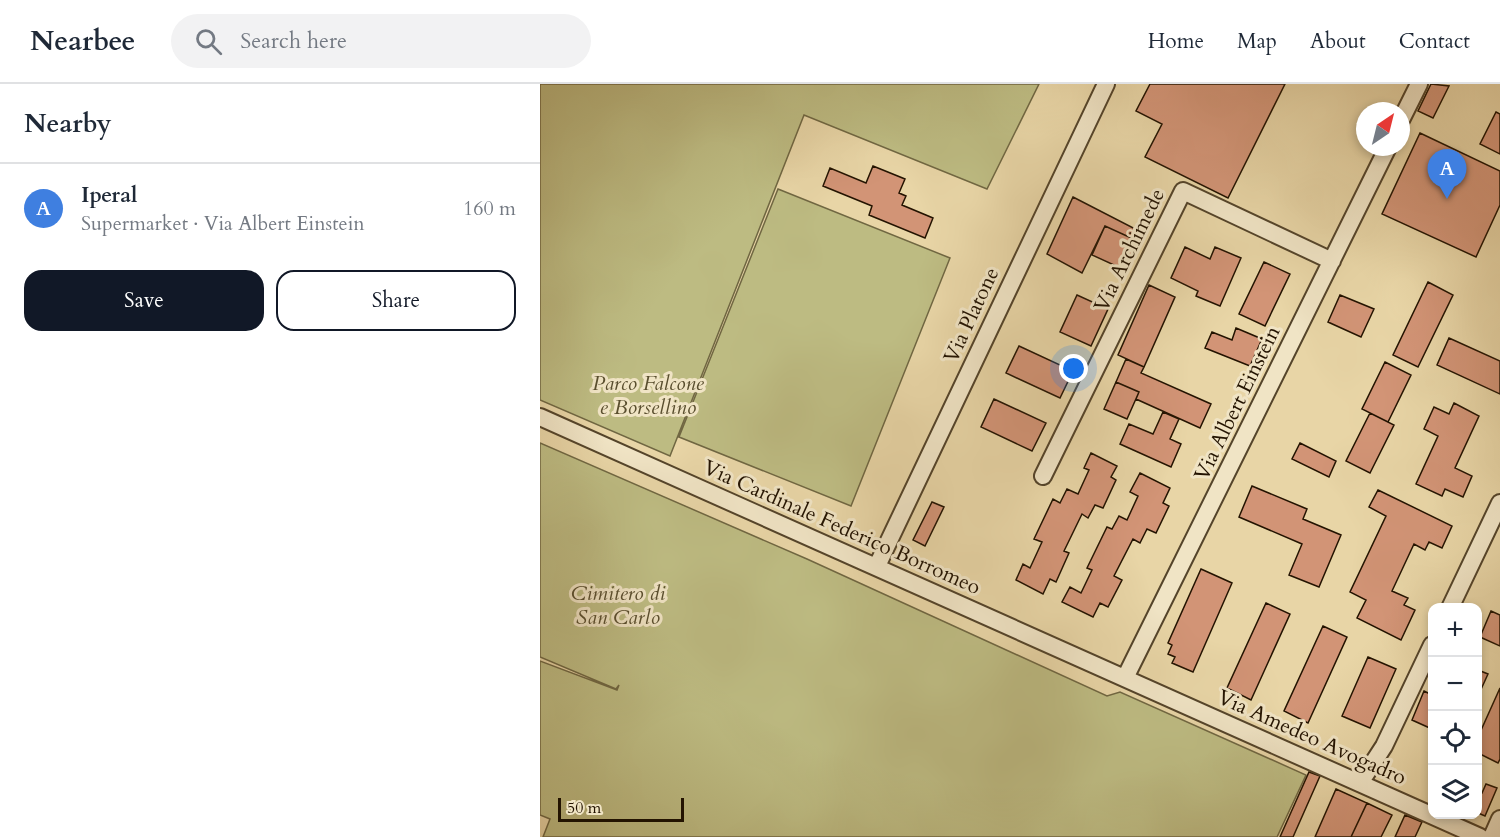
<!DOCTYPE html>
<meta charset="utf-8">
<style>
:root{--surface:#fff;--page:#f2f2f3;--text:#1f2937;--muted:#747a83;--line:#e0e1e3;--accent:#111827}
body{margin:0;font-family:Cardo,serif;background:var(--page);color:var(--text)}
.controls{position:absolute;right:18px;bottom:18px;display:grid;overflow:hidden;border-radius:12px;box-shadow:0 3px 9px #0003}
.controls button{width:54px;height:54px;display:grid;place-items:center;padding:0;border:0;border-bottom:2px solid var(--line);background:var(--surface);color:var(--text);font:30px sans-serif}
.compass{position:absolute;left:816px;top:18px;width:54px;height:54px;border-radius:50%;background:var(--surface);box-shadow:0 3px 9px #0003;rotate:35deg}
.scale{position:absolute;left:18px;bottom:15px;width:126px;box-sizing:border-box;padding-left:6px;border:3px solid #231301;border-top:0;font-size:16px;line-height:21px;white-space:nowrap;color:#231301;-webkit-text-stroke:4px #f0e4c5;paint-order:stroke}
.you{position:absolute;left:534px;top:285px;width:21px;height:21px;margin:-15px;border:4px solid #fff;border-radius:50%;background:#1a73e8;box-shadow:0 0 0 9px #1a73e833}
.badge{display:grid;place-items:center;width:39px;height:39px;border-radius:50%;background:var(--accent);color:#fff;font-size:20px;font-weight:700}
.pin{position:absolute;translate:-50% -50px;filter:drop-shadow(0 2px 3px #0008)}
.pin::after{content:'';position:absolute;top:32px;width:21px;height:18px;background:inherit;clip-path:polygon(0 0,100% 0,50% 100%)}
.list{margin:0;padding:0;list-style:none}
h2{display:flex;justify-content:space-between;align-items:center;height:78px;margin:0;padding:0 24px;font-size:26px}
h2 small{font-size:20px;font-weight:400;color:var(--muted)}
.list li{display:grid;grid-template-columns:39px 1fr auto;gap:18px;align-items:center;box-sizing:border-box;height:90px;padding:0 24px;border-top:2px solid var(--line)}
.list b{display:block;font-size:22px;white-space:nowrap}
.list p{margin:0;font-size:20px;white-space:nowrap;color:var(--muted)}
.list em{font-size:20px;font-style:normal;color:var(--muted)}
.actions{display:flex;gap:12px;padding:18px 24px}
.actions a{flex:1;padding:14px 0;border:2px solid var(--accent);border-radius:18px;text-align:center;font-size:21px;color:var(--accent)}
.actions .main{background:var(--accent);color:#fff}
.icon{flex:none;width:33px;height:33px;fill:none;stroke:currentColor;stroke-width:2;stroke-linecap:round;stroke-linejoin:round}
.map{position:relative;flex:none;width:960px;height:753px;overflow:hidden}
header{display:flex;align-items:center;gap:36px;box-sizing:border-box;height:84px;padding:0 30px;background:var(--surface);border-bottom:2px solid var(--line)}
header strong{font-size:28px}
nav{display:flex;gap:33px;margin-inline-start:auto;font-size:21px}
.search{width:420px;height:54px;background:var(--page);display:flex;align-items:center;gap:15px;box-sizing:border-box;padding:0 21px;border-radius:33px;color:var(--muted);font-size:22px}
main{display:flex}
aside{flex:1;background:var(--surface)}
.map>svg:first-child{display:block}
.green{fill:#bdbb82;stroke:#706742;stroke-width:1.5}
.building{fill:#d29476;stroke:#231301;stroke-width:1.5}
.lines{fill:none;stroke-linecap:round;stroke-linejoin:round}
.street-casing{stroke:#54442a;stroke-width:20}
.street{stroke:#f0e4c5;stroke-width:16}
.labels{text-anchor:middle;stroke-width:6;stroke-linejoin:round;paint-order:stroke}
.street-label{font-size:21px;fill:#231301;stroke:#f0e4c5}
.park-label{font-size:21px;font-style:italic;fill:#594e2e;stroke:#f0e4c5}
</style>
<header>
<strong>Nearbee</strong>
<div class="search"><svg class="icon" aria-label="search" viewBox="0 0 24 24"><circle cx="10" cy="10" r="6"/><path d="M15 15l6 6"/></svg>Search here</div>
<nav><a>Home</a><a>Map</a><a>About</a><a>Contact</a></nav>
</header>
<main>
<aside>
<h2>Nearby<small></small></h2>
<ul class="list">
<li><span class="badge" style="background:#3f7fe0">A</span><div><b>Iperal</b><p>Supermarket · Via Albert Einstein</p></div><em>160 m</em></li>
</ul>
<div class="actions"><a class="main">Save</a><a>Share</a></div>
</aside>
<div class="map">
<svg width="960" height="753" viewBox="0 0 960 753">
<rect width="100%" height="100%" fill="#e8d5a6"/>
<filter id="stains"><feTurbulence type="fractalNoise" baseFrequency=".00333" numOctaves="4"/><feColorMatrix values="0 0 0 0 .2 0 0 0 0 .09 0 0 0 0 .02 0 0 0 .5 -.17"/></filter>
<radialGradient id="worn" r=".72"><stop offset=".6" stop-color="#630" stop-opacity="0"/><stop offset="1" stop-color="#630" stop-opacity=".3"/></radialGradient>
<path class="green" d="M 0,0 L 499,0 L 447,105 L 264,31 L 130,372 L 0,316 Z
M 238,105 L 410,174 L 311,422 L 139,353 Z
M 0,359 L 267,475 L 567,612 L 580,608 L 766,691 L 737,753 L 3,753 L 10,735 L 0,731 L 0,577 L 77,606 L 79,601 L 76,605 L 0,573 Z"/>
<path class="building" d="M 610,0 L 745,0 L 688,114 L 605,73 L 622,40 L 596,27 Z
M 891,0 L 909,2 L 893,34 L 878,27 Z
M 956,28 L 960,30 L 960,70 L 940,60 Z
M 880,49 L 960,87 L 960,121 L 936,173 L 842,130 Z
M 333,82 L 365,95 L 359,109 L 366,112 L 362,121 L 393,134 L 385,154 L 329,131 L 332,122 L 283,102 L 290,84 L 326,99 Z
M 533,113 L 605,150 L 600,158 L 565,142 L 542,189 L 507,170 Z
M 565,142 L 600,158 L 587,187 L 552,171 Z
M 645,163 L 670,175 L 675,163 L 701,174 L 680,222 L 656,212 L 658,207 L 631,194 Z
M 724,178 L 750,190 L 725,242 L 699,230 Z
M 888,198 L 913,211 L 878,283 L 853,271 Z
M 609,201 L 635,213 L 604,283 L 578,271 Z
M 537,211 L 568,225 L 551,262 L 520,248 Z
M 800,211 L 834,225 L 821,253 L 788,238 Z
M 696,244 L 722,255 L 710,282 L 665,264 L 672,248 L 692,256 Z
M 909,254 L 960,277 L 960,310 L 897,281 Z
M 479,262 L 533,287 L 520,314 L 466,289 Z
M 586,275 L 604,283 L 601,289 L 671,320 L 660,344 L 596,315 L 599,308 L 576,298 Z
M 845,278 L 871,291 L 848,338 L 822,325 Z
M 576,298 L 599,308 L 587,335 L 564,325 Z
M 454,315 L 506,339 L 492,367 L 441,343 Z
M 914,319 L 939,332 L 915,384 L 932,392 L 923,413 L 905,405 L 902,412 L 876,400 L 898,352 L 884,345 L 894,323 L 909,330 Z
M 623,328 L 639,335 L 630,355 L 641,360 L 631,383 L 580,360 L 589,340 L 613,350 Z
M 830,329 L 854,341 L 830,389 L 806,377 Z
M 760,359 L 796,377 L 789,393 L 752,375 Z
M 551,369 L 577,382 L 571,393 L 576,396 L 563,424 L 555,421 L 548,434 L 542,430 L 524,467 L 529,469 L 516,498 L 510,495 L 503,510 L 476,496 L 483,480 L 490,484 L 502,458 L 494,455 L 513,415 L 520,419 L 527,405 L 538,410 L 549,386 L 544,384 Z
M 600,389 L 630,404 L 623,419 L 629,422 L 616,449 L 607,445 L 600,459 L 593,455 L 574,492 L 582,496 L 568,523 L 560,519 L 553,533 L 522,518 L 530,503 L 541,509 L 552,486 L 547,484 L 567,443 L 572,445 L 579,432 L 587,436 L 598,412 L 590,408 Z
M 712,402 L 767,425 L 763,435 L 801,451 L 779,503 L 749,491 L 762,460 L 699,433 Z
M 838,406 L 912,442 L 902,464 L 889,458 L 885,466 L 874,460 L 852,507 L 868,514 L 864,521 L 875,526 L 861,556 L 817,534 L 826,516 L 810,508 L 846,432 L 829,423 Z
M 392,418 L 404,423 L 385,462 L 373,456 Z
M 661,485 L 692,499 L 653,588 L 632,579 L 635,573 L 628,570 L 632,561 L 628,559 Z
M 726,519 L 750,530 L 711,616 L 687,604 Z
M 951,527 L 960,531 L 960,562 L 940,553 Z
M 783,542 L 807,553 L 768,639 L 744,627 Z
M 828,573 L 856,585 L 830,644 L 802,632 Z
M 938,586 L 948,590 L 938,612 Z
M 960,604 L 960,675 L 958,679 L 938,669 L 938,653 Z
M 884,607 L 892,611 L 892,645 L 872,636 Z
M 769,688 L 780,692 L 753,753 L 740,753 Z
M 946,700 L 957,704 L 945,732 L 938,729 L 938,707 L 942,709 Z
M 796,705 L 827,719 L 811,753 L 775,753 Z
M 827,719 L 852,731 L 841,753 L 811,753 Z
M 865,731 L 882,738 L 875,753 L 855,753 Z"/>
<g class="lines">
<defs>
<path id="street" d="M 861,36 L 879,0
M 0,333 L 940,753
M 503,392 L 643,107 L 792,177
M 337,482 L 566,0
M 910,524 L 960,419
M 585,594 L 848,63
M 820,699 L 844,662 L 892,561
M 952,753 L 960,735"/>
</defs>
<use href="#street" class="street-casing"/>
<use href="#street" class="street"/>
</g>
<g class="labels">
<g class="street-label">
<text transform="translate(589 166) rotate(-64)" y="7">Via Archimede</text>
<text transform="translate(431 231) rotate(-65)" y="7">Via Platone</text>
<text transform="translate(697 319) rotate(-64)" y="7">Via Albert Einstein</text>
<text transform="translate(302 443) rotate(24)" y="7">Via Cardinale Federico Borromeo</text>
<text transform="translate(772 653) rotate(24)" y="7">Via Amedeo Avogadro</text>
</g>
<g class="park-label">
<text x="108" y="306">Parco Falcone<tspan x="108" dy="24">e Borsellino</tspan></text>
<text x="78" y="516">Cimitero di<tspan x="78" dy="24">San Carlo</tspan></text>
</g>
</g>
<rect width="100%" height="100%" filter="url(#stains)"/>
<rect width="100%" height="100%" fill="url(#worn)"/>
</svg>
<div class="controls">
<button>+</button>
<button>−</button>
<button><svg class="icon" aria-label="locate" viewBox="0 0 24 24"><circle cx="12" cy="12" r="6"/><path d="M12 2v4M12 18v4M2 12h4M18 12h4"/></svg></button>
<button><svg class="icon" aria-label="layers" viewBox="0 0 24 24"><path d="M12 4l9 5-9 5-9-5zM3 14l9 5 9-5"/></svg></button>
</div>
<svg class="compass" viewBox="-18 -18 36 36"><path d="M0-13l5 13h-10z" fill="#e53935"/><path d="M0 13l5-13h-10z" fill="#747a83"/></svg>
<div class="scale">50 m</div>
<div class="you"></div>
<div class="pin badge" style="left:907px;top:115px;background:#3f7fe0">A</div>
</div>
</main>
